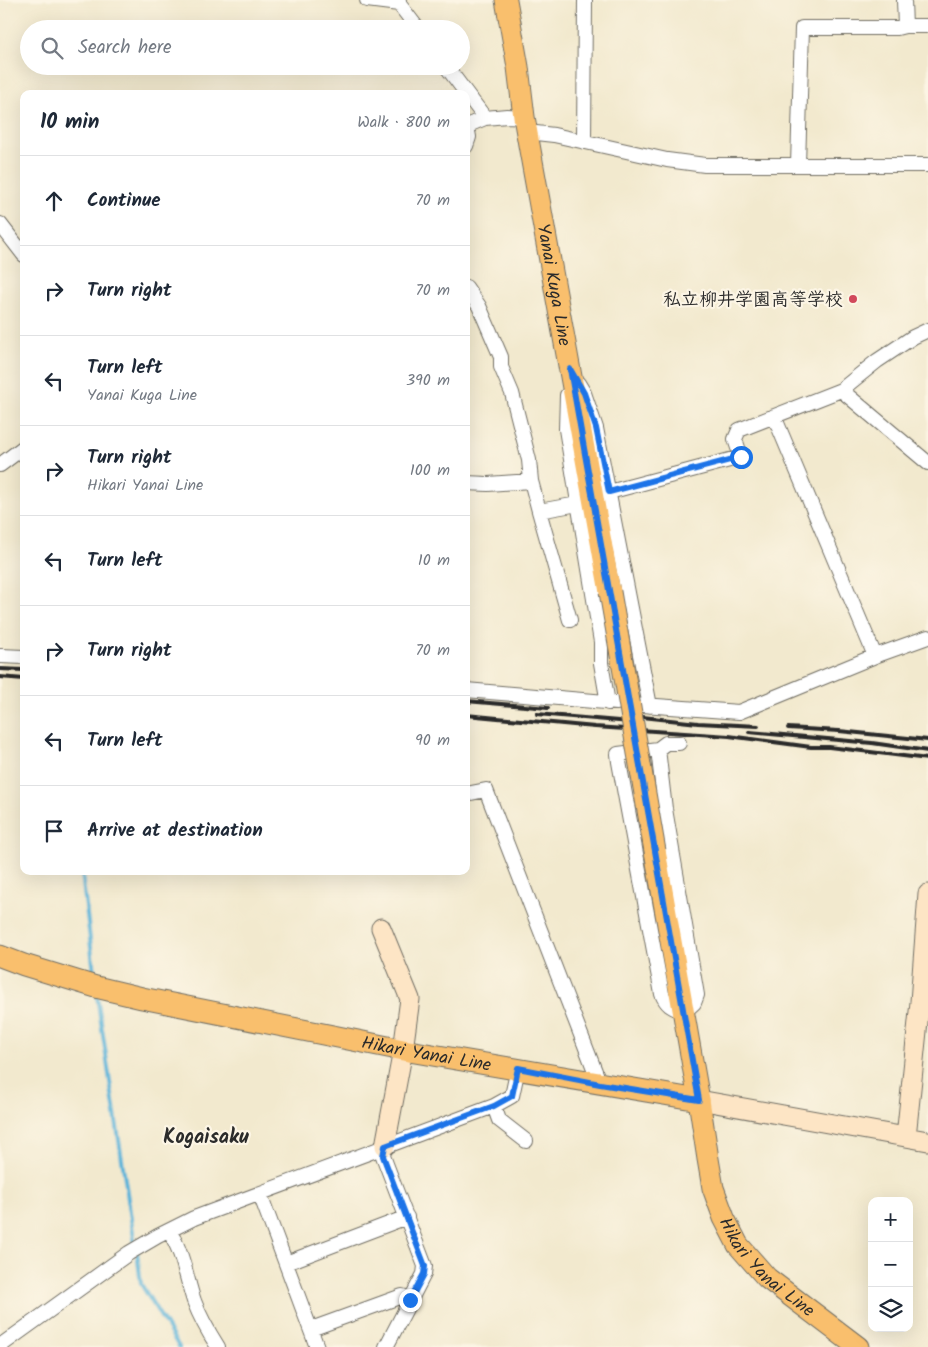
<!DOCTYPE html>
<meta charset="utf-8">
<style>
:root{--surface:#fff;--page:#f2f2f3;--text:#1f2937;--muted:#747a83;--line:#e0e1e3}
body{margin:0;font-family:Kalam,"Klee One",sans-serif;background:var(--page);color:var(--text)}
.controls{position:absolute;right:15px;bottom:15px;display:grid;overflow:hidden;border-radius:10px;box-shadow:0 5px 20px #0002}
.controls button{width:45px;height:45px;display:grid;place-items:center;padding:0;border:0;border-bottom:1px solid var(--line);background:var(--surface);color:var(--text);font:25px sans-serif}
.stop{position:absolute;width:15px;height:15px;margin:-11px;border:4px solid #1a73e8;border-radius:50%;background:#fff}
.stop.end{background:#1a73e8;border-color:#fff;box-shadow:0 1px 5px #0008}
.list{margin:0;padding:0;list-style:none}
h2{display:flex;justify-content:space-between;align-items:center;height:65px;margin:0;padding:0 20px;font-size:21px}
h2 small{font-size:16px;font-weight:400;color:var(--muted)}
.list li{display:grid;grid-template-columns:32px 1fr auto;gap:15px;align-items:center;box-sizing:border-box;height:90px;padding:0 20px;border-top:1px solid var(--line)}
.list b{display:block;font-size:19px;white-space:nowrap}
.list p{margin:0;font-size:16px;white-space:nowrap;color:var(--muted)}
.list em{font-size:16px;font-style:normal;color:var(--muted)}
.icon{flex:none;width:28px;height:28px;fill:none;stroke:currentColor;stroke-width:2;stroke-linecap:round;stroke-linejoin:round}
.map{position:relative;flex:none;width:928px;height:1347px;overflow:hidden}
.search{position:absolute;background:var(--surface);box-shadow:0 5px 20px #0002;left:20px;top:20px;width:450px;height:55px;display:flex;align-items:center;gap:12px;box-sizing:border-box;padding:0 18px;border-radius:28px;color:var(--muted);font-size:19px}
.panel{position:absolute;background:var(--surface);box-shadow:0 5px 20px #0002;left:20px;top:90px;width:450px;height:785px;border-radius:10px}
.map>svg:first-child{display:block}
.lines{fill:none;stroke-linecap:round;stroke-linejoin:round}
.stream{stroke:#5cb4d9;stroke-width:4}
.street-casing{stroke:#716e64;stroke-width:16}
.secondary-casing{stroke:#716e64;stroke-width:21}
.primary-casing{stroke:#716e64;stroke-width:23}
.street{stroke:#fff;stroke-width:14}
.secondary{stroke:#fde5c5;stroke-width:19}
.primary{stroke:#f9bf6d;stroke-width:21}
.rail{stroke:#2b2b2b;stroke-width:4}
.primary-bridge-casing{stroke:#716e64;stroke-width:23;stroke-linecap:butt}
.primary-bridge{stroke:#f9bf6d;stroke-width:21}
.route{stroke:#1a73e8;stroke-width:6}
.poi-dot{fill:#d1495b;stroke:#fcf5e5;stroke-width:2}
.labels{text-anchor:middle;stroke-width:4.5;stroke-linejoin:round;paint-order:stroke}
.street-label{font-size:18px;fill:#2b2b2b;stroke:#fcf5e5}
.poi-label{font-size:18px;font-weight:bold;fill:#2b2b2b;stroke:#fcf5e5;text-anchor:end}
.quarter-label{font-size:20px;font-weight:bold;fill:#2b2b2b;stroke:#fcf5e5}
</style>
<div class="map">
<svg width="928" height="1347" viewBox="0 0 928 1347">
<rect width="100%" height="100%" fill="#fcf5e5"/>
<filter id="ink" filterUnits="userSpaceOnUse"><feTurbulence type="fractalNoise" baseFrequency=".02" numOctaves="2"/><feDisplacementMap in="SourceGraphic" scale="10" xChannelSelector="R" yChannelSelector="G"/><feConvolveMatrix kernelMatrix="1 2 1 2 8 2 1 2 1" color-interpolation-filters="sRGB"/></filter>
<filter id="wash" filterUnits="userSpaceOnUse"><feTurbulence type="fractalNoise" baseFrequency=".0096" numOctaves="4" result="noise"/><feDisplacementMap in="SourceGraphic" scale="20" xChannelSelector="R" yChannelSelector="G"/><feGaussianBlur stdDeviation="1.12" result="paint"/><feColorMatrix in="noise" values="0 0 0 0 0 0 0 0 0 0 0 0 0 0 0 0 0 1.4 0 .05"/><feComposite in="paint" operator="in"/></filter>
<g filter="url(#wash)">
<rect width="100%" height="100%" fill="#f2e9ce"/>
<g class="lines">
<path class="stream" d="M 82,874 L 94,972
M 97,996 L 135,1245
M 137,1252 L 141,1284 L 179,1347"/>
</g>
</g>
<g filter="url(#ink)">
<g class="lines">
<defs>
<path id="street" d="M 367,0 L 399,4
M 399,0 L 399,4 L 418,29
M 904,0 L 905,26 L 928,26
M 446,66 L 485,118
M 466,126 L 485,118 L 507,116 L 524,117
M 527,132 L 554,135 L 667,160 L 705,165 L 928,165
M 584,142 L 585,0
M 466,146 L 469,137 L 467,126
M 798,165 L 802,28 L 897,28 L 905,26
M 0,224 L 24,255
M 466,287 L 479,306 L 501,357 L 501,367 L 512,393 L 529,460 L 531,481 L 539,511 L 578,504
M 578,383 L 584,393 L 596,428 L 650,706
M 841,390 L 928,463
M 567,395 L 566,429 L 601,642 L 601,663 L 608,703
M 774,416 L 875,656
M 0,465 L 24,447
M 466,483 L 488,484 L 531,481
M 609,492 L 741,457 L 735,439 L 739,430 L 841,390 L 877,361 L 913,337 L 928,330
M 539,511 L 570,620
M 0,656 L 24,657
M 466,690 L 617,703
M 643,705 L 739,712 L 875,656 L 928,637
M 658,749 L 618,754 L 619,762 L 662,994 C 667,1006 672,1007 684,1012 L 694,1003 L 697,995 L 665,809 L 658,749 L 666,743 L 679,743
M 466,794 L 486,790 L 600,1084
M 494,1106 L 499,1120 L 526,1141
M 385,1146 L 383,1156 L 425,1266 L 424,1274 L 386,1347
M 260,1194 L 317,1347
M 169,1231 C 183,1252 186,1277 194,1301 C 200,1317 209,1333 218,1347
M 286,1263 L 407,1217
M 311,1329 L 402,1296 L 411,1299
M 0,1346 L 129,1253 L 158,1236 L 194,1218 L 494,1106 L 512,1096 L 518,1068"/>
<path id="secondary" d="M 381,928 L 410,999 L 403,1050 L 385,1146
M 699,1100 L 928,1141
M 906,1137 L 920,1002 L 928,894"/>
<g id="primary">
<path id="s1" d="M 506,0 L 518,67 L 524,117 L 610,592"/>
<path id="s2" d="M 655,851 L 699,1100 L 708,1159 L 713,1188 L 724,1218 L 738,1245 L 767,1278 L 858,1347"/>
<path id="s3" d="M 0,956 L 24,965 L 96,987 L 142,998 L 403,1050 L 699,1100"/>
</g>
</defs>
<use href="#street" class="street-casing"/>
<use href="#secondary" class="secondary-casing"/>
<use href="#primary" class="primary-casing"/>
<use href="#street" class="street"/>
<use href="#secondary" class="secondary"/>
<use href="#primary" class="primary"/>
<path class="rail" d="M 0,669 L 24,670
M 0,677 L 24,679
M 466,701 L 548,708
M 537,714 L 642,723
M 466,715 L 595,727 L 729,736 L 811,747 L 829,747 L 928,759
M 633,716 L 698,723 L 758,726
M 788,728 L 839,731 L 928,740
M 749,732 L 872,743 L 928,751"/>
<defs>
<path id="primary-bridge" d="M 610,592 L 655,851"/>
</defs>
<use href="#primary-bridge" class="primary-bridge-casing"/>
<use href="#primary-bridge" class="primary-bridge"/>
</g>
</g>
<g class="lines" filter="url(#ink)">
<path class="route" d="M 410,1300 L 424,1274 L 425,1266 L 383,1156 L 385,1146 L 494,1106 L 512,1096 L 518,1068 L 600,1084 L 699,1100 L 570,369 L 584,393 L 596,428 L 609,492 L 741,457"/>
</g>
<circle class="poi-dot" cx="853" cy="299" r="5"/>
<g class="labels">
<g class="street-label">
<text dy="6" stroke="none"><textPath href="#s1" startOffset="289">Yanai Kuga Line</textPath></text>
<text dy="6" stroke="none"><textPath href="#s3" startOffset="438">Hikari Yanai Line</textPath></text>
<text dy="6" stroke="none"><textPath href="#s2" startOffset="440">Hikari Yanai Line</textPath></text>
</g>
<g class="poi-label">
<text x="843" y="305">私立柳井学園高等学校</text>
</g>
<g class="quarter-label">
<text x="206" y="1143">Kogaisaku</text>
</g>
</g>
</svg>
<div class="controls">
<button>+</button>
<button>−</button>
<button><svg class="icon" aria-label="layers" viewBox="0 0 24 24"><path d="M12 4l9 5-9 5-9-5zM3 14l9 5 9-5"/></svg></button>
</div>
<div class="stop" style="left:741px;top:457px"></div>
<div class="stop end" style="left:410px;top:1300px"></div>
<div class="search"><svg class="icon" aria-label="search" viewBox="0 0 24 24"><circle cx="10" cy="10" r="6"/><path d="M15 15l6 6"/></svg>Search here</div>
<section class="panel">
<h2>10 min<small>Walk · 800 m</small></h2>
<ul class="list">
<li><svg class="icon" aria-label="ahead" viewBox="0 0 24 24"><path d="M12 20V5M6 11l6-6 6 6"/></svg><div><b>Continue</b></div><em>70 m</em></li>
<li><svg class="icon" aria-label="right" viewBox="0 0 24 24"><path d="M7 20v-9h11M14 6l5 5-5 5"/></svg><div><b>Turn right</b></div><em>70 m</em></li>
<li><svg class="icon" aria-label="left" viewBox="0 0 24 24"><path d="M17 20v-9H6M10 6l-5 5 5 5"/></svg><div><b>Turn left</b><p>Yanai Kuga Line</p></div><em>390 m</em></li>
<li><svg class="icon" aria-label="right" viewBox="0 0 24 24"><path d="M7 20v-9h11M14 6l5 5-5 5"/></svg><div><b>Turn right</b><p>Hikari Yanai Line</p></div><em>100 m</em></li>
<li><svg class="icon" aria-label="left" viewBox="0 0 24 24"><path d="M17 20v-9H6M10 6l-5 5 5 5"/></svg><div><b>Turn left</b></div><em>10 m</em></li>
<li><svg class="icon" aria-label="right" viewBox="0 0 24 24"><path d="M7 20v-9h11M14 6l5 5-5 5"/></svg><div><b>Turn right</b></div><em>70 m</em></li>
<li><svg class="icon" aria-label="left" viewBox="0 0 24 24"><path d="M17 20v-9H6M10 6l-5 5 5 5"/></svg><div><b>Turn left</b></div><em>90 m</em></li>
<li><svg class="icon" aria-label="arrive" viewBox="0 0 24 24"><path d="M6 21V4h12l-3 4 3 4H6"/></svg><div><b>Arrive at destination</b></div></li>
</ul>
</section>
</div>
